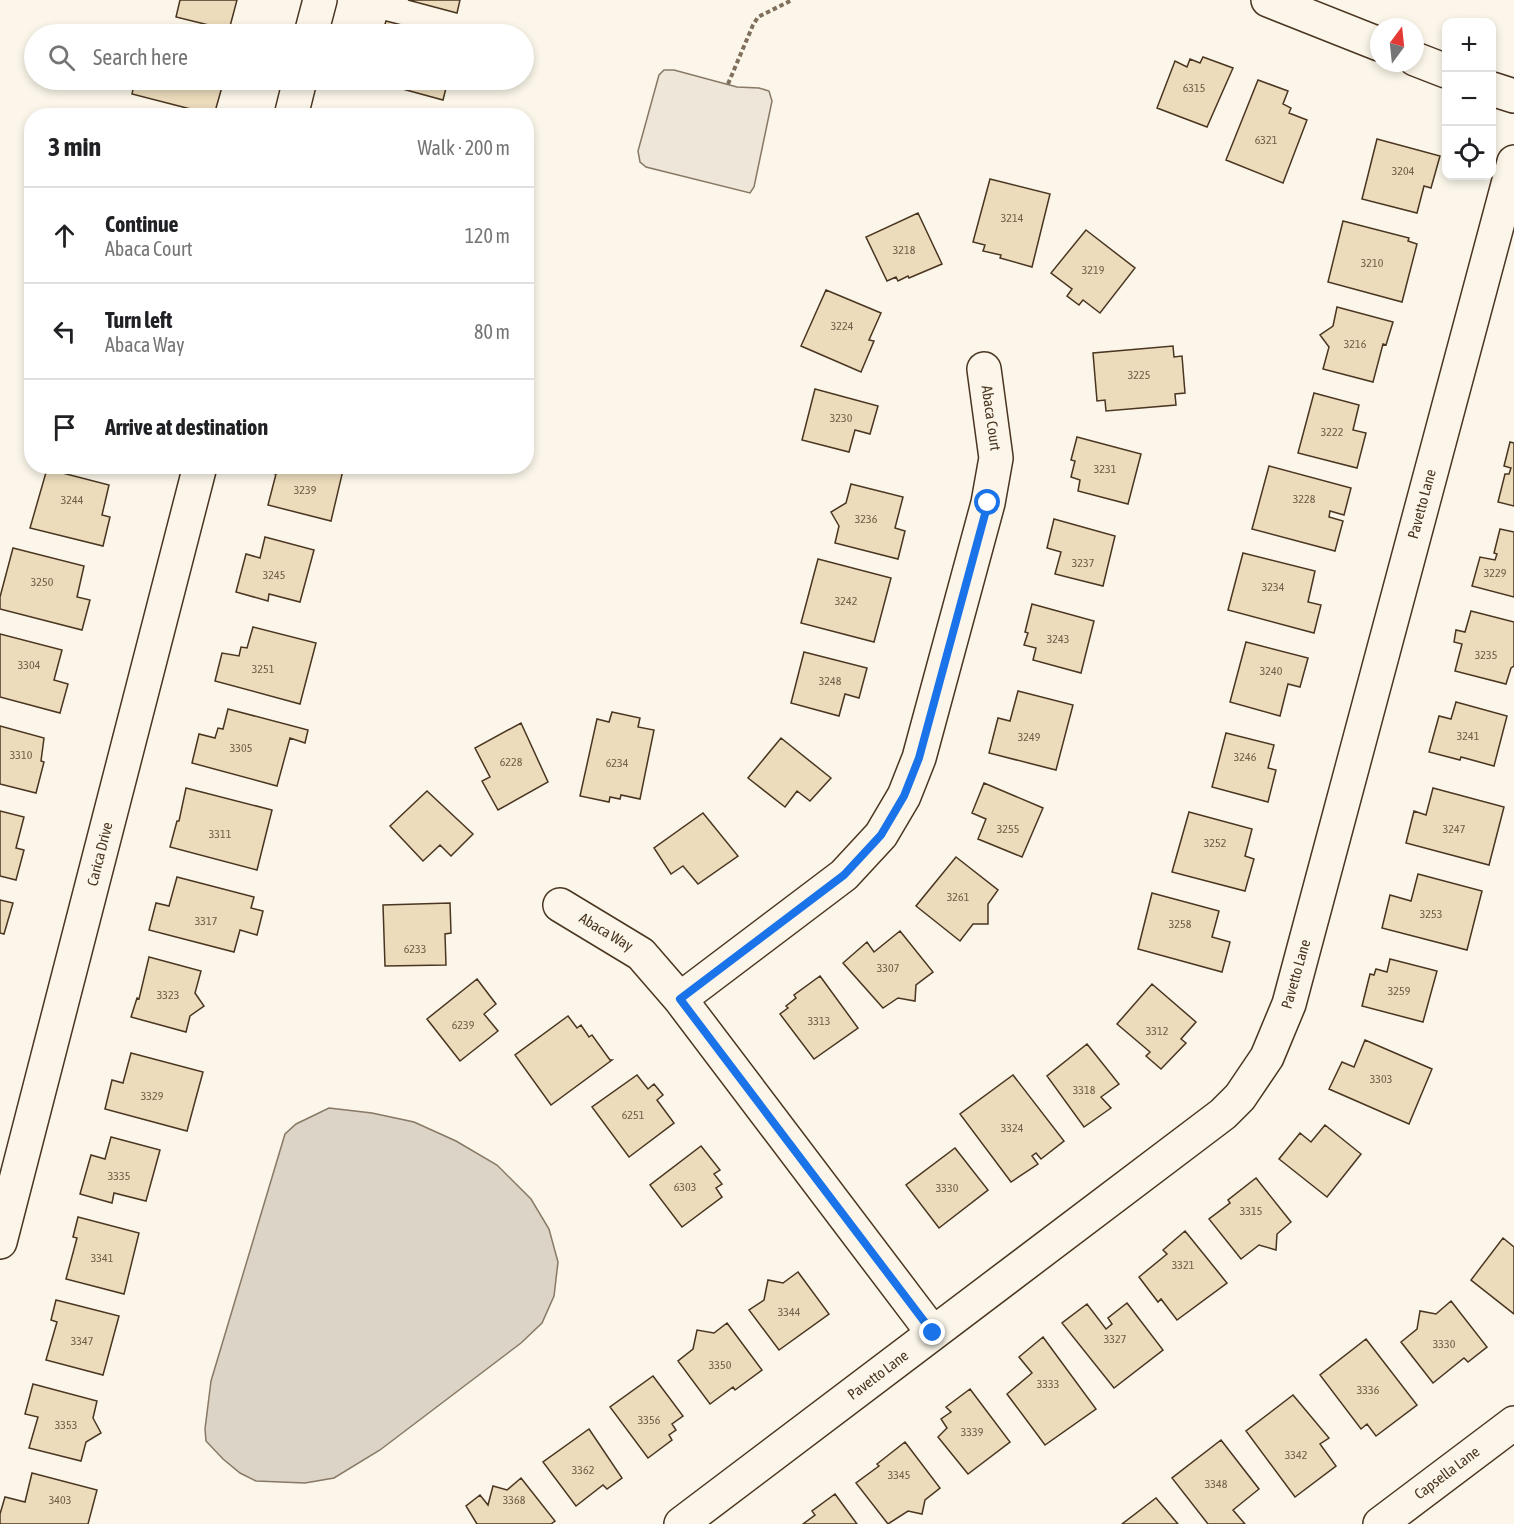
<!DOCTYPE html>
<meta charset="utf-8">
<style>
:root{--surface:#fff;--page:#f6f6f6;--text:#202124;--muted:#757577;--line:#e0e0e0}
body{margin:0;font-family:"Asap Condensed",sans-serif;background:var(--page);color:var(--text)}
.controls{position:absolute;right:18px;top:18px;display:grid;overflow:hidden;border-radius:12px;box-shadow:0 3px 9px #0003}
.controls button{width:54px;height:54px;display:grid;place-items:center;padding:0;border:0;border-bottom:2px solid var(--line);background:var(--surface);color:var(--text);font:30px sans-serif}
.compass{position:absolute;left:1370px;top:18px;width:54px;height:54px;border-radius:50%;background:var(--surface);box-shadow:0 3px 9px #0003;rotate:15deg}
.stop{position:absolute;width:18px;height:18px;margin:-14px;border:4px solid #1a73e8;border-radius:50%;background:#fff}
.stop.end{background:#1a73e8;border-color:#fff;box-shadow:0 2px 6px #0008}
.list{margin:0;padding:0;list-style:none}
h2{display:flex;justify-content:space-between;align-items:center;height:78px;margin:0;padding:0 24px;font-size:26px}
h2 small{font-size:20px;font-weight:400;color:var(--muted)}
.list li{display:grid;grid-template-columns:39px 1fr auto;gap:18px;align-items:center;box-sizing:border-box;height:96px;padding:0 24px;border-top:2px solid var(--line)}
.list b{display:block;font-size:22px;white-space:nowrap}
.list p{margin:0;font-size:20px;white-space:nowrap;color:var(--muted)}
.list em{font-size:20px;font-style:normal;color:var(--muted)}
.icon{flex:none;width:33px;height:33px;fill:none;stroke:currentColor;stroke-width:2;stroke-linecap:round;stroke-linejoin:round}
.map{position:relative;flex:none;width:1514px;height:1524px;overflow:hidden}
.search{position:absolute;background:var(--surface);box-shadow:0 3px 9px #0003;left:24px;top:24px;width:510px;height:66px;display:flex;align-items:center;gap:15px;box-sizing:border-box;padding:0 21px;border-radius:33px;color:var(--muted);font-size:22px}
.panel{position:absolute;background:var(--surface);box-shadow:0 3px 9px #0003;left:24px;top:108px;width:510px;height:366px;border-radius:24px}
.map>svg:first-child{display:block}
.green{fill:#ede6d9;stroke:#887966;stroke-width:1.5}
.water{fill:#dcd4c6;stroke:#887966;stroke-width:1.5}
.building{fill:#ecdcbc;stroke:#4a3520;stroke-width:1.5}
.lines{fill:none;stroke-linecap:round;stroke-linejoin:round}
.minor-casing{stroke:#4a3520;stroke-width:36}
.path{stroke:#7f6f5c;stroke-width:4;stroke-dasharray:4.5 3;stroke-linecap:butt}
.minor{stroke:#fbf6e9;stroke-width:33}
.route{stroke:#1a73e8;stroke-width:8}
.labels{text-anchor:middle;stroke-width:4.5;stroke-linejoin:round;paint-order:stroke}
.number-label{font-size:12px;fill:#725f47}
.street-label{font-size:15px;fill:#4a3520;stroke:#fbf6e9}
</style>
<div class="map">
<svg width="1514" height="1524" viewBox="0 0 1514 1524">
<rect width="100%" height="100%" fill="#fbf6e9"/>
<path class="green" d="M 664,70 L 674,70 L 737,87 L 759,88 L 769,91 L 772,101 L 754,187 L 750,193 L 646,167 L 640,162 L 638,151 L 659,75 Z"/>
<path class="water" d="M 329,1108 L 372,1113 L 414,1122 L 456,1141 L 497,1165 L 531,1199 L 549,1229 L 558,1262 L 554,1296 L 542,1323 L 521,1343 L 380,1450 L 334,1478 L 305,1483 L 256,1481 L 240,1473 L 223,1459 L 206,1441 L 205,1429 L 211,1381 L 285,1134 L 296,1124 Z"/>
<path class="building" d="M 180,0 L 237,0 L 229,30 L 176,17 Z
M 408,0 L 460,0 L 457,13 Z
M 386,21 L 437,34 L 382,34 Z
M 1203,57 L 1233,68 L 1207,127 L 1157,108 L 1175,61 L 1187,67 L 1190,59 L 1200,63 Z
M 135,80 L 209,80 L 208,84 L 222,87 L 214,115 L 132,94 Z
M 385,80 L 448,80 L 443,100 L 384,84 Z
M 1258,80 L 1288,91 L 1283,104 L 1291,108 L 1289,113 L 1307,120 L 1283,183 L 1226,160 Z
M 1377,139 L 1440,156 L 1431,188 L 1424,186 L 1417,213 L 1362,199 Z
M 990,179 L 1050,194 L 1032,267 L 1000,258 L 1001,255 L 983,251 L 985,245 L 973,242 Z
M 918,213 L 942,264 L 909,278 L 908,276 L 898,281 L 896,277 L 887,281 L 866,237 Z
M 1343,221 L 1409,238 L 1408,241 L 1417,244 L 1402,302 L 1328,282 Z
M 1086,230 L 1135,268 L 1100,313 L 1083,300 L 1079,305 L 1067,296 L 1072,289 L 1051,273 Z
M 826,290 L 881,313 L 869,340 L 874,341 L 861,372 L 801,346 Z
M 1337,307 L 1393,322 L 1386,345 L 1383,344 L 1373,382 L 1323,369 L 1329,347 L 1320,335 L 1333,326 Z
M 1173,346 L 1174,357 L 1182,356 L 1185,393 L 1175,394 L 1176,405 L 1106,411 L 1105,400 L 1097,401 L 1093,353 Z
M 815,389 L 878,406 L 870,434 L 855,430 L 849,452 L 802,440 Z
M 1314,393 L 1359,405 L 1353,430 L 1366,433 L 1357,468 L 1298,453 Z
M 1077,437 L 1141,454 L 1128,504 L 1078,491 L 1080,480 L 1071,477 L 1075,461 L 1071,460 Z
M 1510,442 L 1514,443 L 1514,506 L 1498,502 L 1505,474 L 1509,474 L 1511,468 L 1504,466 Z
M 269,466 L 344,466 L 331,521 L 268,505 L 276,474 L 268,472 Z
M 1269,466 L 1351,488 L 1344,515 L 1330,511 L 1329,517 L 1343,521 L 1335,551 L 1252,529 Z
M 47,469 L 109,485 L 102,515 L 110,517 L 103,546 L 30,528 Z
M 851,484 L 903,497 L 895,528 L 905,531 L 898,559 L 835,543 L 839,526 L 831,512 L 846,503 Z
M 1054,519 L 1115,536 L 1103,586 L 1055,574 L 1061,552 L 1047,548 Z
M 1500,529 L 1514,532 L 1514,597 L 1472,586 L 1480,557 L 1495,560 L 1497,554 L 1494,553 Z
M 265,537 L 314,550 L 300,602 L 269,594 L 268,601 L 236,592 L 246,554 L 260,558 Z
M 13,548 L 84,566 L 77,597 L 90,600 L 82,630 L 0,609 L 0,597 Z
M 1243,553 L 1315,571 L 1308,602 L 1321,605 L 1314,633 L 1228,610 Z
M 818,559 L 891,578 L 874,642 L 801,623 Z
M 1032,604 L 1094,621 L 1081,673 L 1033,660 L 1036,648 L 1024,645 L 1028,633 L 1025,632 Z
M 1471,611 L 1514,622 L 1514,666 L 1511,668 L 1506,684 L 1455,671 L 1462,644 L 1454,642 L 1456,630 L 1465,632 Z
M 253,627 L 316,643 L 300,704 L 215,681 L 222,653 L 239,656 L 241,647 L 247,648 Z
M 0,634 L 62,650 L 54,680 L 68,684 L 60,713 L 0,697 Z
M 1246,642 L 1308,658 L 1300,687 L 1288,684 L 1280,716 L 1230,702 Z
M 804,652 L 867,668 L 859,698 L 845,694 L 839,716 L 791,703 Z
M 1018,691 L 1073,705 L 1056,770 L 989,753 L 998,718 L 1010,721 Z
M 1456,702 L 1507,716 L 1494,766 L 1461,757 L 1460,760 L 1429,752 L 1439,716 L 1451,719 Z
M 228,709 L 308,730 L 305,743 L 290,738 L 277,786 L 192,763 L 199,734 L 215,738 L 218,728 L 223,729 Z
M 612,712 L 640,718 L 638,727 L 654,730 L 640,799 L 621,795 L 620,799 L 610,797 L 609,802 L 580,796 L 597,719 L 609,722 Z
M 521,723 L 548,782 L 498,810 L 482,781 L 490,777 L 475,748 Z
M 0,726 L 44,738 L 41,761 L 44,762 L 36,793 L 0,784 Z
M 1226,733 L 1274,745 L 1268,768 L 1276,770 L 1268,802 L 1212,787 Z
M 781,738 L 831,778 L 810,801 L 797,791 L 785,807 L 748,778 Z
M 984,783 L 1043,808 L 1022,857 L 978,839 L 986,819 L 972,813 Z
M 186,788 L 272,810 L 257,870 L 170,847 L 177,821 L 179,821 Z
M 1433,788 L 1504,807 L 1489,865 L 1406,843 L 1414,811 L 1426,815 Z
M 427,791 L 473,834 L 451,856 L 440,845 L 423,861 L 390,826 Z
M 0,811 L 24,817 L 16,848 L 24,850 L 16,880 L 0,876 Z
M 1189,812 L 1252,829 L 1245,856 L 1254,859 L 1245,891 L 1172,872 Z
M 703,813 L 738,856 L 698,884 L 683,866 L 671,874 L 654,848 Z
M 956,857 L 998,890 L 988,904 L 988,924 L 973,924 L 960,941 L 916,906 Z
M 1418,874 L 1482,891 L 1467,950 L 1382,928 L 1390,895 L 1411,901 Z
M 177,877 L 254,897 L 251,908 L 263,911 L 257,935 L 240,930 L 234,952 L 149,930 L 156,903 L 169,906 Z
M 1152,893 L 1219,911 L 1212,937 L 1230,942 L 1222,972 L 1138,949 Z
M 0,900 L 13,903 L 4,934 L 0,933 Z
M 450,903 L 451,933 L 445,934 L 446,965 L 385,966 L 383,905 Z
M 900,931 L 933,972 L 916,985 L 915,1001 L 898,998 L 883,1008 L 843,963 L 867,942 L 874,952 Z
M 149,957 L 201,971 L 195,993 L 204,1006 L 190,1016 L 186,1032 L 131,1017 L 137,998 L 139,999 Z
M 1390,959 L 1437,971 L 1423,1022 L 1362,1006 L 1370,974 L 1374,975 L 1376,969 L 1387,972 Z
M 820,976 L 858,1028 L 814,1059 L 780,1014 L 788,1008 L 786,1006 L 796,998 L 794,995 Z
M 477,979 L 496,1004 L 484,1014 L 498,1031 L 460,1061 L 427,1019 Z
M 1152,984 L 1196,1022 L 1181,1039 L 1186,1043 L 1161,1069 L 1146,1056 L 1150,1052 L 1117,1024 Z
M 568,1016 L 577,1028 L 581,1025 L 589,1037 L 592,1035 L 610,1060 L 612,1060 L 551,1105 L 515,1055 Z
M 1365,1040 L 1432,1069 L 1409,1124 L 1329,1089 L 1342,1062 L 1354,1067 Z
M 1087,1044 L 1119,1084 L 1101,1097 L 1111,1108 L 1084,1127 L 1047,1076 Z
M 131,1053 L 203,1072 L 187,1131 L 105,1109 L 112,1080 L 123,1083 Z
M 637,1075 L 648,1089 L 654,1084 L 663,1095 L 657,1100 L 674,1123 L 629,1157 L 592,1107 Z
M 1013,1075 L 1064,1141 L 1041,1159 L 1036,1153 L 1032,1156 L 1038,1164 L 1011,1182 L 960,1114 Z
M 1325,1125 L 1361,1154 L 1327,1197 L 1279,1159 L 1300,1133 L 1311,1142 Z
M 111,1137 L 160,1150 L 146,1201 L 114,1193 L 112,1203 L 80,1194 L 91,1155 L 105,1159 Z
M 701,1146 L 720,1170 L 714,1174 L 722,1184 L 716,1188 L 722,1197 L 682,1227 L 650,1185 Z
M 955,1148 L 988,1190 L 939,1228 L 906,1185 Z
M 1256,1178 L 1291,1222 L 1277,1234 L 1276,1250 L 1259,1245 L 1241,1259 L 1209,1219 L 1230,1203 L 1228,1200 Z
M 78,1217 L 139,1233 L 124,1294 L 66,1279 L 77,1238 L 73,1237 Z
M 1185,1231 L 1227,1283 L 1177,1320 L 1161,1299 L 1158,1302 L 1139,1277 L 1167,1254 L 1163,1250 Z
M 1503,1238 L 1514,1247 L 1514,1314 L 1471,1280 Z
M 798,1272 L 829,1314 L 779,1350 L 749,1310 L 764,1300 L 768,1280 L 783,1283 Z
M 56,1300 L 119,1316 L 103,1375 L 46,1360 L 57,1322 L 51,1320 Z
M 1451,1301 L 1487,1347 L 1468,1362 L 1464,1358 L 1433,1383 L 1401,1342 L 1417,1329 L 1420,1311 L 1436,1314 Z
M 1127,1303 L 1163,1350 L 1114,1388 L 1062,1323 L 1087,1304 L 1106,1329 L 1112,1324 L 1108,1318 Z
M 727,1323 L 762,1370 L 735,1390 L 733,1387 L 710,1404 L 678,1361 L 693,1349 L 697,1330 L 714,1333 Z
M 1043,1337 L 1096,1409 L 1045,1445 L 1007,1394 L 1032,1373 L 1019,1357 Z
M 1366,1339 L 1417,1405 L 1376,1436 L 1367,1424 L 1361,1429 L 1320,1375 Z
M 653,1376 L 683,1416 L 672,1424 L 676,1430 L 669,1435 L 672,1440 L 648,1458 L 610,1407 Z
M 33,1384 L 97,1401 L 93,1418 L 101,1433 L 86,1442 L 81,1461 L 29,1448 L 38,1417 L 25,1414 Z
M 970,1389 L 1010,1442 L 968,1474 L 938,1437 L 947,1428 L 941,1419 L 951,1412 L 946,1407 Z
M 1293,1395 L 1329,1438 L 1320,1444 L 1336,1466 L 1295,1497 L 1246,1431 Z
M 589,1429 L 622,1478 L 607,1489 L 603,1485 L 576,1506 L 543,1462 Z
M 1221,1440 L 1259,1489 L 1233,1510 L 1245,1524 L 1208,1524 L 1172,1478 Z
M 905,1442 L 940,1488 L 925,1500 L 922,1514 L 908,1511 L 888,1524 L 856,1483 L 879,1466 L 877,1464 Z
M 32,1473 L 97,1490 L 88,1524 L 0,1524 L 0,1514 L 5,1497 L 25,1502 Z
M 521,1478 L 555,1521 L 551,1524 L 477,1524 L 466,1506 L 480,1495 L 488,1505 L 493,1486 L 507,1490 Z
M 835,1494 L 857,1524 L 803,1524 L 815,1515 L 812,1511 Z
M 1156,1498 L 1178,1524 L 1122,1524 Z"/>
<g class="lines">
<defs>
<path id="minor" d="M 1268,0 L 1379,44
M 311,34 L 320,0
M 1415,59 L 1446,71
M 1492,89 L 1514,96
M 291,116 L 300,80
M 560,905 L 641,954 L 680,999 L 933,1333
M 680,999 L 844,875 L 881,835 L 904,796 L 919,758 L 988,503 L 996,458 L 984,369
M 0,1242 L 200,466
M 681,1524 L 1223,1114 L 1240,1097 L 1267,1057 L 1289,1004 L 1514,162
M 1380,1524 L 1514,1423"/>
</defs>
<use href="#minor" class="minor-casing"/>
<path class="path" d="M 728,84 L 753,25 L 758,17 L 792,0"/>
<use href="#minor" class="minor"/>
</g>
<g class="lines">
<path class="route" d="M 933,1333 L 680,999 L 844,875 L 881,835 L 904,796 L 919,758 L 988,503"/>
</g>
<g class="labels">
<g class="number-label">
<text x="1194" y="92">6315</text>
<text x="1266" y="144">6321</text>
<text x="1403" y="175">3204</text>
<text x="1012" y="222">3214</text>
<text x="904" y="254">3218</text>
<text x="1372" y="267">3210</text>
<text x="1093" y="274">3219</text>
<text x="842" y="330">3224</text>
<text x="1355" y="348">3216</text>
<text x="1139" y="379">3225</text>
<text x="841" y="422">3230</text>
<text x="1332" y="436">3222</text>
<text x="1105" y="473">3231</text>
<text x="305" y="494">3239</text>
<text x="1304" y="503">3228</text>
<text x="72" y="504">3244</text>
<text x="866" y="523">3236</text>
<text x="1083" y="567">3237</text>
<text x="1495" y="577">3229</text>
<text x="274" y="579">3245</text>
<text x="42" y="586">3250</text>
<text x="1273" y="591">3234</text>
<text x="846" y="605">3242</text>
<text x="1058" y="643">3243</text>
<text x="1486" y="659">3235</text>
<text x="29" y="669">3304</text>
<text x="263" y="673">3251</text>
<text x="1271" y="675">3240</text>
<text x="830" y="685">3248</text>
<text x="1468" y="740">3241</text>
<text x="1029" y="741">3249</text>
<text x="241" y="752">3305</text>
<text x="21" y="759">3310</text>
<text x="1245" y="761">3246</text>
<text x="511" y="766">6228</text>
<text x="617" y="767">6234</text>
<text x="1008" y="833">3255</text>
<text x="1454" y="833">3247</text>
<text x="220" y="838">3311</text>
<text x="1215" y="847">3252</text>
<text x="958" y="901">3261</text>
<text x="1431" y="918">3253</text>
<text x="206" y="925">3317</text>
<text x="1180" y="928">3258</text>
<text x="415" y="953">6233</text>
<text x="888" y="972">3307</text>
<text x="1399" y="995">3259</text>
<text x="168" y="999">3323</text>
<text x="819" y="1025">3313</text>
<text x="463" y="1029">6239</text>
<text x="1157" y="1035">3312</text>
<text x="1381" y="1083">3303</text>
<text x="1084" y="1094">3318</text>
<text x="152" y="1100">3329</text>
<text x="633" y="1119">6251</text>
<text x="1012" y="1132">3324</text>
<text x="119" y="1180">3335</text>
<text x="685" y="1191">6303</text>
<text x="947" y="1192">3330</text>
<text x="1251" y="1215">3315</text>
<text x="102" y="1262">3341</text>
<text x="1183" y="1269">3321</text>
<text x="789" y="1316">3344</text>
<text x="1115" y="1343">3327</text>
<text x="82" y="1345">3347</text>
<text x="1444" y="1348">3330</text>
<text x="720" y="1369">3350</text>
<text x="1048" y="1388">3333</text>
<text x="1368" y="1394">3336</text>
<text x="649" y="1424">3356</text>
<text x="66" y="1429">3353</text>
<text x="972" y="1436">3339</text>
<text x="1296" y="1459">3342</text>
<text x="583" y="1474">3362</text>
<text x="899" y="1479">3345</text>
<text x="1216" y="1488">3348</text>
<text x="60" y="1504">3403</text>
<text x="514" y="1504">3368</text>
</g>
<g class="street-label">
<text transform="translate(991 418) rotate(82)" y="5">Abaca Court</text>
<text transform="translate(1422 504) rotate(-75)" y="5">Pavetto Lane</text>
<text transform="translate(100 854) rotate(-76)" y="5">Carica Drive</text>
<text transform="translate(606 932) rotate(31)" y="5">Abaca Way</text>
<text transform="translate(1296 974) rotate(-74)" y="5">Pavetto Lane</text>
<text transform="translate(878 1375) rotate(-37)" y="5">Pavetto Lane</text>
<text transform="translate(1447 1473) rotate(-37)" y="5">Capsella Lane</text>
</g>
</g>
</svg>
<div class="controls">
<button>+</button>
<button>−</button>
<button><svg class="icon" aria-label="locate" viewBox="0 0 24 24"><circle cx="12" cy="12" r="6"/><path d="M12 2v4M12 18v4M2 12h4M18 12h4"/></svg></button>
</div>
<svg class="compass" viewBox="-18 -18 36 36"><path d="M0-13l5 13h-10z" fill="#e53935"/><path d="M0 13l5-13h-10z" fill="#757577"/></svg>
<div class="stop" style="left:988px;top:503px"></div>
<div class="stop end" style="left:933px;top:1333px"></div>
<div class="search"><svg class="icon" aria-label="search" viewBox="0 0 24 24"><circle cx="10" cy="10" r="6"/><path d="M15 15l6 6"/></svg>Search here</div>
<section class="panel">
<h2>3 min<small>Walk · 200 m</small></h2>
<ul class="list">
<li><svg class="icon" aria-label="ahead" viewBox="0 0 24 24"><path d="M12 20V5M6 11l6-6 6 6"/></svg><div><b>Continue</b><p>Abaca Court</p></div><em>120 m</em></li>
<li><svg class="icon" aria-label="left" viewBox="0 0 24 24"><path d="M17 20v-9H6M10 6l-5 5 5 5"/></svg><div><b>Turn left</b><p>Abaca Way</p></div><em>80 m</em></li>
<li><svg class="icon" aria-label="arrive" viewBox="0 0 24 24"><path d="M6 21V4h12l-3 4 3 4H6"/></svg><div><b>Arrive at destination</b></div></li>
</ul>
</section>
</div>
